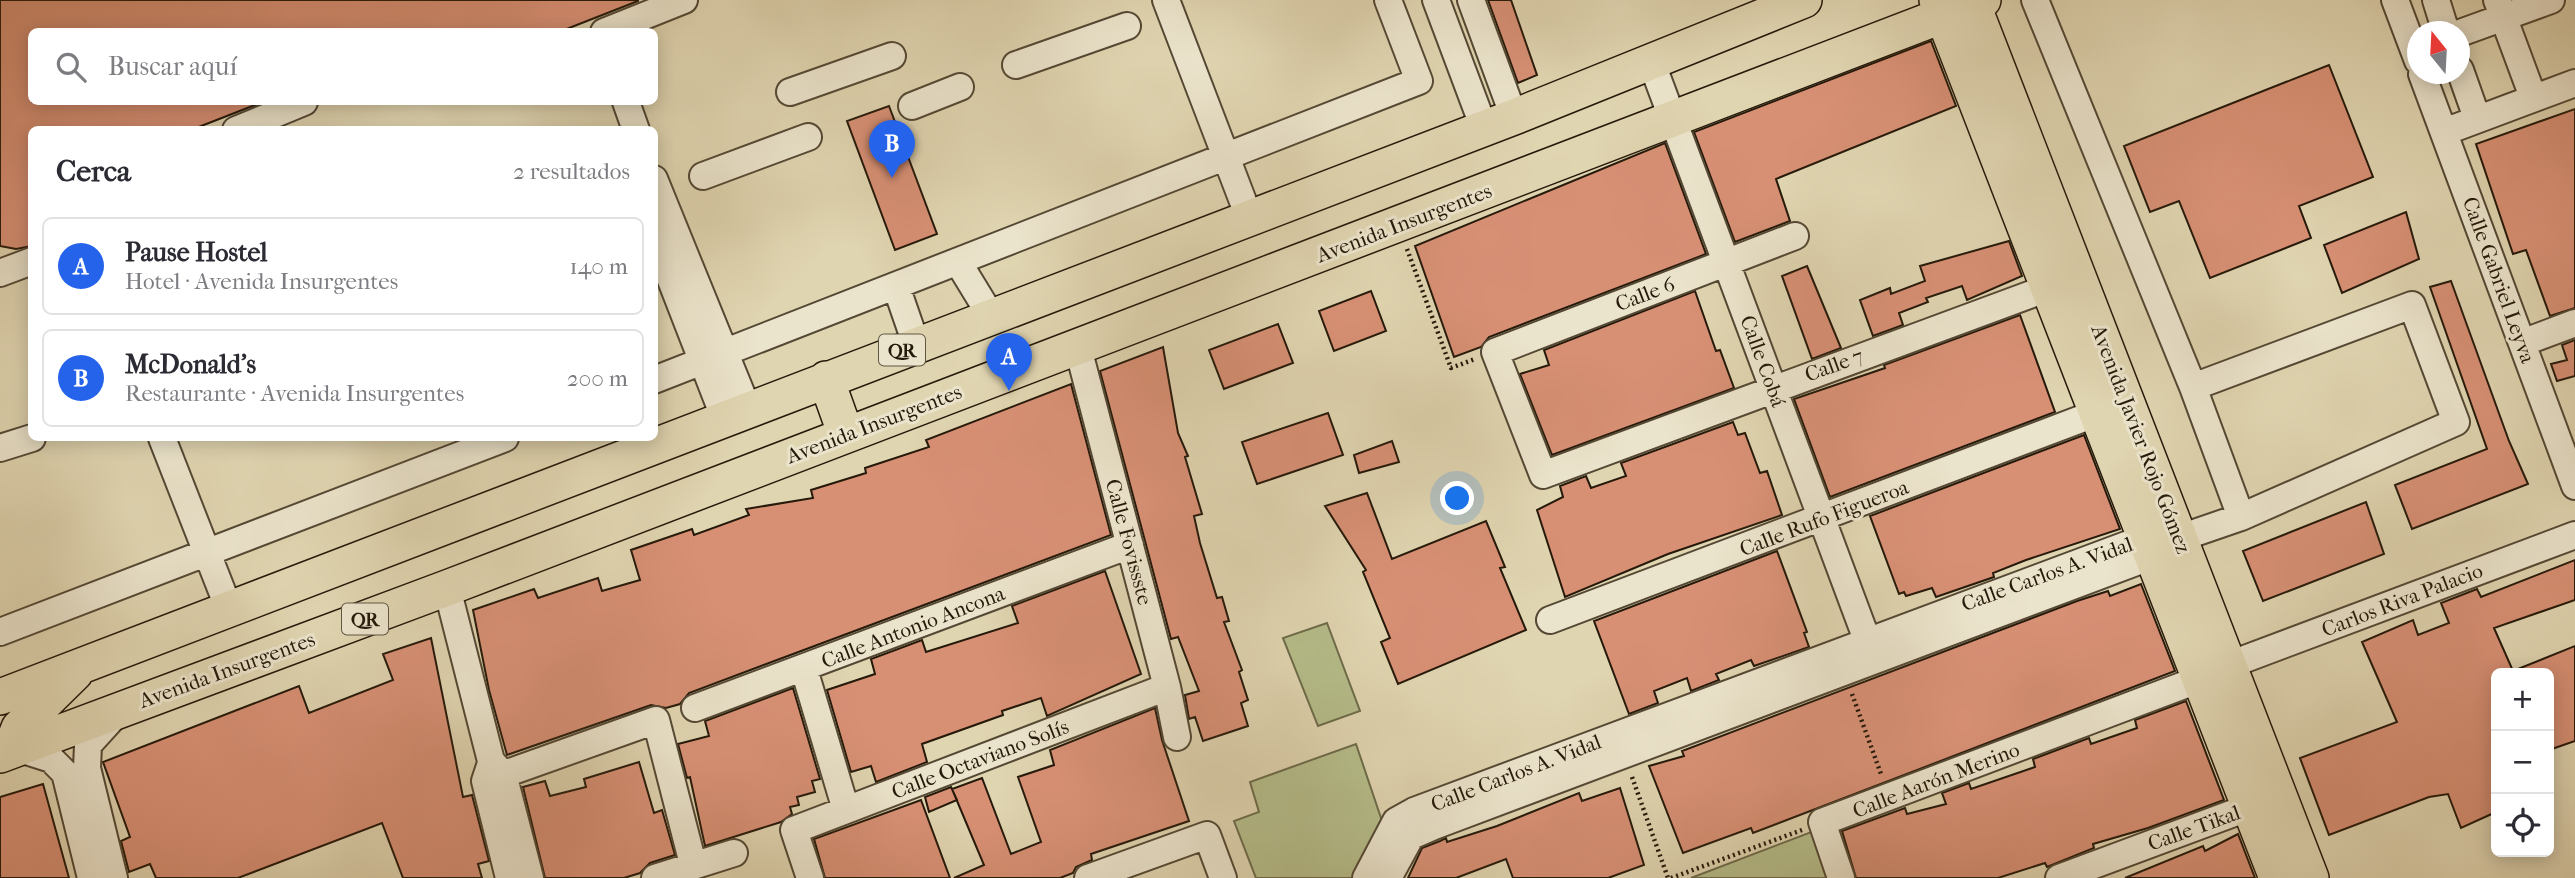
<!DOCTYPE html>
<html lang="es">
<meta charset="utf-8">
<style>
:root{--surface:#fff;--page:#f2f2f3;--text:#2b2b33;--muted:#7c7c81;--line:#e1e1e2;--accent:#2563eb}
body{margin:0;font-family:"IM FELL French Canon",serif;background:var(--page);color:var(--text)}
.controls{position:absolute;right:21px;bottom:21px;display:grid;overflow:hidden;border-radius:10px;box-shadow:0 4px 18px #0003}
.controls button{width:63px;height:63px;display:grid;place-items:center;padding:0;border:0;border-bottom:2px solid var(--line);background:var(--surface);color:var(--text);font:35px sans-serif}
.compass{position:absolute;left:2407px;top:21px;width:63px;height:63px;border-radius:50%;background:var(--surface);box-shadow:0 4px 18px #0003;rotate:342deg}
.you{position:absolute;left:1458px;top:499px;width:24px;height:24px;margin:-18px;border:5px solid #fff;border-radius:50%;background:#1a73e8;box-shadow:0 0 0 10px #1a73e833}
.badge{display:grid;place-items:center;width:46px;height:46px;border-radius:50%;background:var(--accent);color:#fff;font-size:23px;font-weight:700}
.pin{position:absolute;translate:-50% -58px;filter:drop-shadow(0 2px 4px #0008)}
.pin::after{content:'';position:absolute;top:37px;width:24px;height:21px;background:inherit;clip-path:polygon(0 0,100% 0,50% 100%)}
.list{margin:0;padding:0;list-style:none}
h2{display:flex;justify-content:space-between;align-items:center;height:91px;margin:0;padding:0 28px;font-size:30px}
h2 small{font-size:23px;font-weight:400;color:var(--muted)}
.list li{display:grid;grid-template-columns:46px 1fr auto;gap:21px;align-items:center;box-sizing:border-box;height:98px;margin:0 14px 14px;padding:0 14px;border:2px solid var(--line);border-radius:10px}
.list b{display:block;font-size:26px;white-space:nowrap}
.list p{margin:0;font-size:23px;white-space:nowrap;color:var(--muted)}
.list em{font-size:23px;font-style:normal;color:var(--muted)}
.icon{flex:none;width:38px;height:38px;fill:none;stroke:currentColor;stroke-width:2;stroke-linecap:round;stroke-linejoin:round}
.map{position:relative;flex:none;width:2575px;height:878px;overflow:hidden}
.search{position:absolute;background:var(--surface);box-shadow:0 4px 18px #0003;left:28px;top:28px;width:630px;height:77px;display:flex;align-items:center;gap:18px;box-sizing:border-box;padding:0 24px;border-radius:10px;color:var(--muted);font-size:26px}
.panel{position:absolute;background:var(--surface);box-shadow:0 4px 18px #0003;left:28px;top:126px;width:630px;height:315px;border-radius:10px}
.map>svg:first-child{display:block}
.green{fill:#b5bd8a;stroke:#6d6b4a;stroke-width:2}
.building{fill:#d89075;stroke:#25190a;stroke-width:2}
.lines{fill:none;stroke-linecap:round;stroke-linejoin:round}
.minor-casing{stroke:#544834;stroke-width:30}
.major-casing{stroke:#25190a;stroke-width:38}
.path{stroke:#25190a;stroke-width:4.5;stroke-dasharray:2 3.5;stroke-linecap:butt}
.minor{stroke:#ebe4cc;stroke-width:26}
.major{stroke:#e0d5b1;stroke-width:35}
.labels{text-anchor:middle;stroke-width:6;stroke-linejoin:round;paint-order:stroke}
.shield{fill:#ebe4cc;stroke:#605644;stroke-width:2}
.shield-label{font-size:19px;font-weight:bold;fill:#25190a}
.street-label{font-size:21px;fill:#25190a;stroke:#ebe4cc}
</style>
<div class="map">
<svg width="2575" height="878" viewBox="0 0 2575 878">
<rect width="100%" height="100%" fill="#e0d5b1"/>
<filter id="stains"><feTurbulence type="fractalNoise" baseFrequency=".00286" numOctaves="4"/><feColorMatrix values="0 0 0 0 .2 0 0 0 0 .09 0 0 0 0 .02 0 0 0 .5 -.17"/></filter>
<radialGradient id="worn" r=".72"><stop offset=".6" stop-color="#630" stop-opacity="0"/><stop offset="1" stop-color="#630" stop-opacity=".3"/></radialGradient>
<path class="green" d="M 1327,623 L 1360,711 L 1318,726 L 1283,638 Z
M 1356,744 L 1382,821 L 1354,878 L 1256,878 L 1234,821 L 1259,812 L 1250,782 Z
M 1814,831 L 1832,878 L 1691,878 Z"/>
<path class="building" d="M 0,0 L 638,0 L 638,1 L 559,32 L 32,32 L 32,102 L 260,103 L 191,130 L 32,130 L 32,246 L 16,249 L 0,246 Z
M 1488,0 L 1511,0 L 1537,75 L 1518,83 Z
M 1931,41 L 1956,106 L 1776,179 L 1790,221 L 1735,242 L 1694,132 Z
M 2329,65 L 2373,177 L 2299,206 L 2311,238 L 2210,278 L 2179,201 L 2150,212 L 2124,146 Z
M 889,106 L 937,234 L 895,250 L 847,121 Z
M 2575,109 L 2575,308 L 2550,316 L 2526,250 L 2513,254 L 2476,144 Z
M 1665,143 L 1706,254 L 1489,337 L 1481,347 L 1454,357 L 1415,246 Z
M 2406,212 L 2419,259 L 2342,293 L 2324,245 Z
M 2009,241 L 2022,276 L 1967,300 L 1962,286 L 1926,298 L 1928,302 L 1899,313 L 1903,325 L 1873,336 L 1860,300 L 1890,288 L 1891,294 L 1925,281 L 1920,266 Z
M 1807,266 L 1841,348 L 1812,359 L 1782,276 Z
M 2451,281 L 2509,441 L 2528,484 L 2412,529 L 2395,485 L 2487,449 L 2430,287 Z
M 1371,291 L 1386,331 L 1334,351 L 1319,311 Z
M 1695,291 L 1716,351 L 1720,350 L 1734,388 L 1552,455 L 1520,374 L 1549,365 L 1544,350 Z
M 2020,315 L 2055,412 L 1830,497 L 1794,399 L 1885,368 L 1884,365 Z
M 1278,324 L 1293,363 L 1224,389 L 1209,350 Z
M 2575,340 L 2575,376 L 2557,381 L 2551,364 L 2567,360 L 2562,345 Z
M 1163,347 L 1178,433 L 1188,456 L 1185,457 L 1202,514 L 1194,516 L 1200,543 L 1217,598 L 1222,597 L 1229,621 L 1224,622 L 1242,670 L 1239,672 L 1248,700 L 1241,703 L 1248,726 L 1203,741 L 1195,717 L 1189,719 L 1185,695 L 1199,691 L 1178,637 L 1171,639 L 1100,371 Z
M 1071,384 L 1111,535 L 689,693 L 680,704 L 666,708 L 651,705 L 507,755 L 489,690 L 473,610 L 534,589 L 538,598 L 598,578 L 602,591 L 640,580 L 631,550 L 692,529 L 694,535 L 749,515 L 746,509 L 813,498 L 811,490 L 866,473 L 865,468 L 929,447 L 926,440 Z
M 1328,413 L 1343,455 L 1257,484 L 1242,442 Z
M 1733,422 L 1738,435 L 1745,433 L 1760,473 L 1767,471 L 1782,515 L 1668,554 L 1565,597 L 1537,510 L 1563,497 L 1560,486 L 1586,476 L 1591,488 L 1626,476 L 1621,463 Z
M 2084,435 L 2120,529 L 2026,560 L 1993,573 L 1994,577 L 1936,597 L 1932,588 L 1906,596 L 1904,592 L 1899,594 L 1870,516 Z
M 1392,441 L 1399,462 L 1359,473 L 1354,455 Z
M 1367,493 L 1392,559 L 1486,521 L 1505,567 L 1500,568 L 1526,630 L 1398,684 L 1381,642 L 1390,638 L 1363,572 L 1366,570 L 1325,506 Z
M 2366,502 L 2384,554 L 2263,601 L 2243,551 Z
M 1777,551 L 1807,632 L 1804,633 L 1809,647 L 1754,666 L 1751,660 L 1716,674 L 1719,680 L 1691,691 L 1687,678 L 1654,691 L 1658,703 L 1629,714 L 1594,621 Z
M 2575,560 L 2575,600 L 2494,628 L 2513,671 L 2575,646 L 2575,741 L 2549,750 L 2549,673 L 2496,673 L 2496,812 L 2461,828 L 2448,794 L 2429,797 L 2329,835 L 2300,758 L 2397,722 L 2362,642 L 2413,620 L 2418,635 L 2449,623 L 2441,603 L 2477,589 L 2481,597 Z
M 1105,571 L 1141,674 L 1047,716 L 1041,698 L 1002,711 L 1003,715 L 922,744 L 927,762 L 876,782 L 871,766 L 851,772 L 827,690 L 875,674 L 871,659 L 922,640 L 926,652 L 1018,623 L 1012,606 Z
M 2141,584 L 2175,671 L 1753,833 L 1751,828 L 1683,853 L 1649,766 L 1684,756 L 1682,751 L 2077,601 L 2108,591 L 2110,596 Z
M 431,638 L 463,797 L 472,795 L 489,861 L 478,864 L 482,878 L 403,878 L 382,823 L 238,878 L 156,878 L 150,864 L 129,872 L 121,841 L 130,837 L 103,762 L 299,686 L 309,713 L 393,680 L 383,654 Z
M 793,688 L 820,779 L 812,781 L 815,792 L 797,797 L 799,805 L 790,807 L 792,814 L 781,822 L 705,846 L 690,777 L 687,778 L 678,744 L 709,736 L 705,721 Z
M 2186,701 L 2224,800 L 2148,828 L 2093,844 L 2094,848 L 2047,867 L 2045,863 L 1998,878 L 1856,878 L 1842,831 L 1905,808 L 1907,814 L 1946,804 L 1942,793 L 1969,783 L 1971,789 L 2035,767 L 2033,759 L 2089,738 L 2091,744 L 2137,728 L 2135,720 Z
M 1155,708 L 1162,740 L 1189,821 L 1091,854 L 1092,860 L 1076,867 L 1073,873 L 1060,878 L 954,878 L 984,865 L 952,789 L 982,778 L 1011,854 L 1041,842 L 1018,777 L 1054,765 L 1050,750 Z
M 639,762 L 654,813 L 662,810 L 675,855 L 650,863 L 640,873 L 624,878 L 545,878 L 523,787 L 545,781 L 550,796 L 586,787 L 584,779 Z
M 43,784 L 69,878 L 0,878 L 0,797 Z
M 951,787 L 957,800 L 929,812 L 925,797 Z
M 1620,788 L 1644,865 L 1608,878 L 1513,878 L 1506,859 L 1456,878 L 1408,878 L 1422,848 L 1440,841 L 1446,838 L 1447,842 L 1497,826 L 1579,793 L 1582,801 Z
M 921,800 L 950,878 L 825,878 L 814,839 Z
M 2238,834 L 2255,878 L 2125,878 L 2203,846 L 2205,851 Z"/>
<g class="lines">
<defs>
<path id="minor" d="M 1166,0 L 1249,217
M 1436,0 L 1484,128
M 1471,0 L 1514,117
M 2035,0 L 2193,387 L 2241,517
M 2395,0 L 2418,61
M 2436,0 L 2446,32
M 2497,0 L 2533,97
M 604,32 L 684,0
M 2460,33 L 2551,0
M 1651,61 L 1873,656
M 1016,65 L 1127,26
M 2460,70 L 2477,118
M 2422,74 L 2575,486
M 790,92 L 892,56
M 626,102 L 636,130
M 912,106 L 960,87
M 236,130 L 304,102
M 2444,132 L 2575,83
M 703,176 L 808,137
M 654,179 L 748,410
M 659,200 L 657,244 L 725,419
M 1795,236 L 1495,352 L 1543,475 L 2048,288
M 958,262 L 991,316
M 0,273 L 32,261
M 896,286 L 916,344
M 2522,343 L 2575,323
M 1078,348 L 1167,687 L 1177,737
M 654,380 L 1419,81 L 1388,0
M 162,438 L 229,609
M 0,448 L 32,438
M 447,588 L 491,761 L 503,774 L 530,878
M 1550,620 L 2097,413
M 0,632 L 505,438
M 2229,665 L 2575,535
M 804,669 L 846,810
M 695,708 L 1130,545
M 17,748 L 51,759 L 65,773 L 91,878
M 490,766 L 485,781 L 509,878
M 485,781 L 656,720 L 693,864
M 114,878 L 87,768 L 88,745 L 118,712
M 655,878 L 734,853
M 810,878 L 794,830 L 1167,687
M 1088,878 L 1207,835 L 1223,878
M 1366,878 L 1396,821 L 1414,811 L 2145,538 L 2164,538
M 1388,878 L 1411,836 L 1434,826 L 2152,556 L 2180,538 L 2241,517 L 2456,422 L 2412,305 L 2193,387
M 1841,878 L 1822,822 L 2200,679
M 2059,878 L 2250,807"/>
<path id="major" d="M 1937,0 L 2277,878
M 1971,0 L 2311,878
M 826,379 L 846,435
M 0,697 L 1514,117 L 1804,0
M 17,748 L 15,738 L 19,728 L 75,673
M 0,755 L 447,588 L 1983,0"/>
</defs>
<use href="#minor" class="minor-casing"/>
<use href="#major" class="major-casing"/>
<path class="path" d="M 1407,249 L 1451,368 L 1475,359
M 1852,694 L 1881,774
M 1632,777 L 1668,878
M 1671,878 L 1802,830"/>
<use href="#minor" class="minor"/>
<use href="#major" class="major"/>
</g>
<g class="labels">
<g class="shield">
<rect x="879" y="334.5" width="46" height="31" rx="5"/>
<rect x="342" y="603.5" width="46" height="31" rx="5"/>
</g>
<g class="shield-label">
<text x="902" y="357">QR</text>
<text x="365" y="626">QR</text>
</g>
<g class="street-label">
<text transform="translate(1404 223) rotate(-21)" y="7">Avenida Insurgentes</text>
<text transform="translate(2499 280) rotate(70)" y="7">Calle Gabriel Leyva</text>
<text transform="translate(1645 294) rotate(-21)" y="7">Calle 6</text>
<text transform="translate(1763 361) rotate(70)" y="7">Calle Cobá</text>
<text transform="translate(1834 365) rotate(-20)" y="7">Calle 7</text>
<text transform="translate(874 424) rotate(-21)" y="7">Avenida Insurgentes</text>
<text transform="translate(2141 439) rotate(69)" y="7">Avenida Javier Rojo Gómez</text>
<text transform="translate(1824 518) rotate(-21)" y="7">Calle Rufo Figueroa</text>
<text transform="translate(1129 542) rotate(75)" y="7">Calle Fovissste</text>
<text transform="translate(2047 574) rotate(-20)" y="7">Calle Carlos A. Vidal</text>
<text transform="translate(2402 600) rotate(-21)" y="7">Carlos Riva Palacio</text>
<text transform="translate(913 627) rotate(-21)" y="7">Calle Antonio Ancona</text>
<text transform="translate(227 670) rotate(-20)" y="7">Avenida Insurgentes</text>
<text transform="translate(980 759) rotate(-21)" y="7">Calle Octaviano Solís</text>
<text transform="translate(1516 773) rotate(-21)" y="7">Calle Carlos A. Vidal</text>
<text transform="translate(1936 780) rotate(-21)" y="7">Calle Aarón Merino</text>
<text transform="translate(2194 828) rotate(-20)" y="7">Calle Tikal</text>
</g>
</g>
<rect width="100%" height="100%" filter="url(#stains)"/>
<rect width="100%" height="100%" fill="url(#worn)"/>
</svg>
<div class="controls">
<button>+</button>
<button>−</button>
<button><svg class="icon" aria-label="locate" viewBox="0 0 24 24"><circle cx="12" cy="12" r="6"/><path d="M12 2v4M12 18v4M2 12h4M18 12h4"/></svg></button>
</div>
<svg class="compass" viewBox="-18 -18 36 36"><path d="M0-13l5 13h-10z" fill="#e53935"/><path d="M0 13l5-13h-10z" fill="#7c7c81"/></svg>
<div class="you"></div>
<div class="pin badge" style="left:1009px;top:391px">A</div>
<div class="pin badge" style="left:892px;top:178px">B</div>
<div class="search"><svg class="icon" aria-label="search" viewBox="0 0 24 24"><circle cx="10" cy="10" r="6"/><path d="M15 15l6 6"/></svg>Buscar aquí</div>
<section class="panel">
<h2>Cerca<small>2 resultados</small></h2>
<ul class="list">
<li><span class="badge">A</span><div><b>Pause Hostel</b><p>Hotel · Avenida Insurgentes</p></div><em>140 m</em></li>
<li><span class="badge">B</span><div><b>McDonald's</b><p>Restaurante · Avenida Insurgentes</p></div><em>200 m</em></li>
</ul>
</section>
</div>
